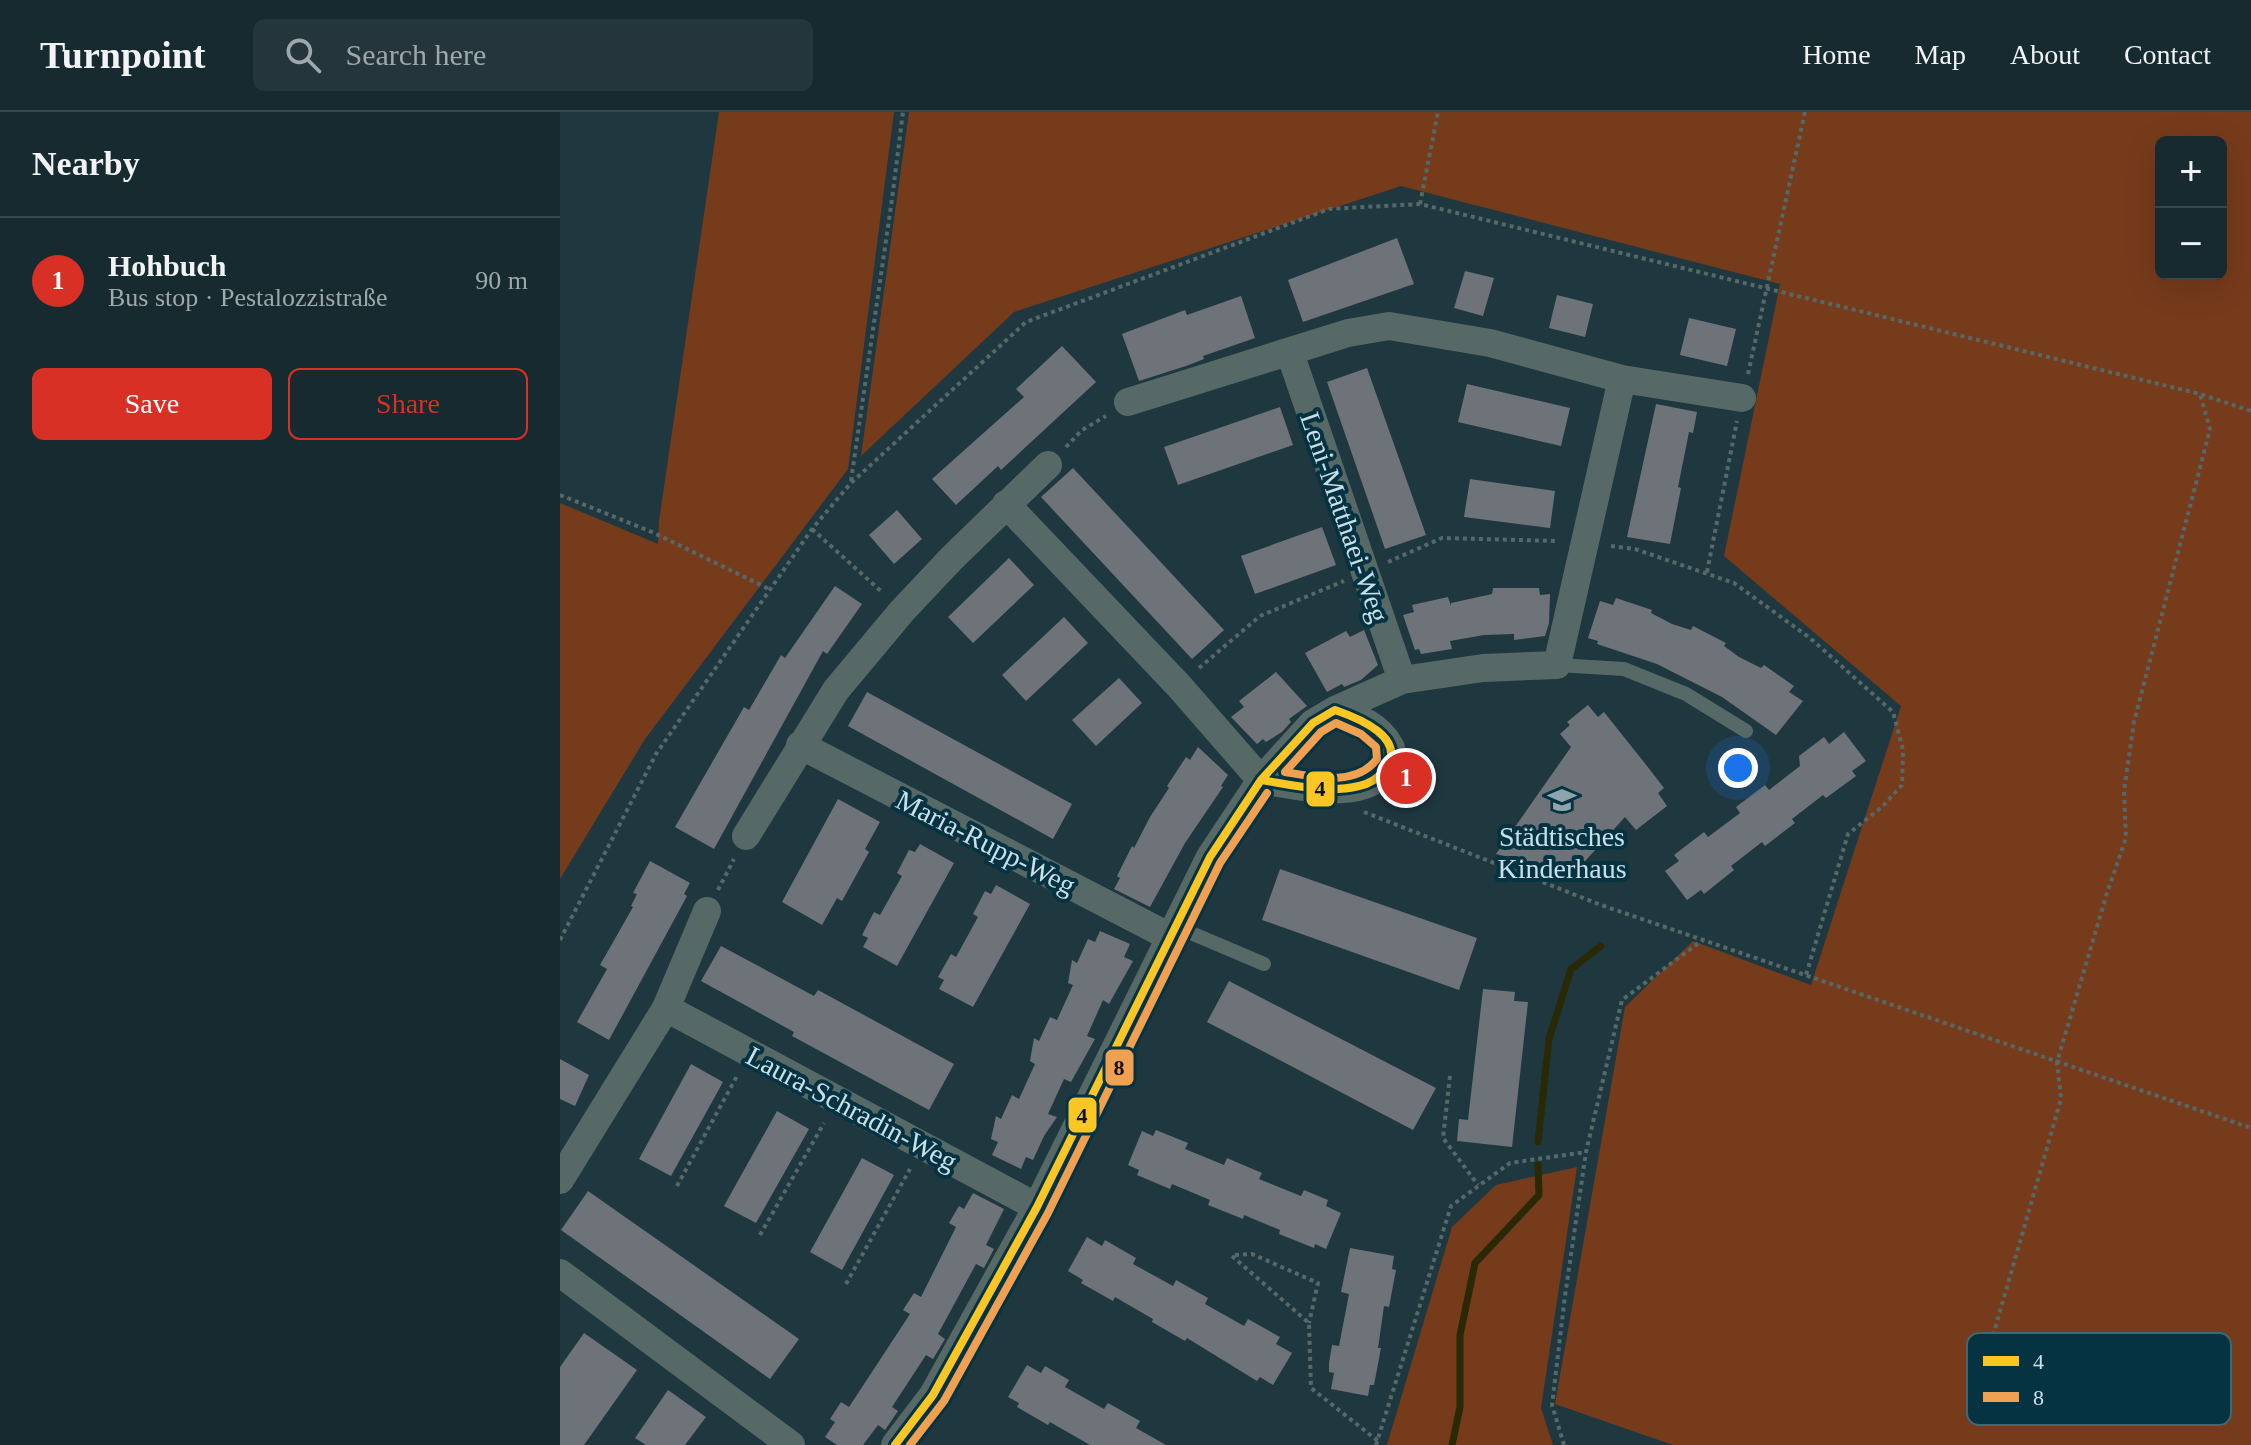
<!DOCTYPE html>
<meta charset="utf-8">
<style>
:root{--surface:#172a30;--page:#24363c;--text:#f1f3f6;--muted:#9ea7ab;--line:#36464c;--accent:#d93025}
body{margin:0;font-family:Georgia,serif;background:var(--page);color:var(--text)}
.controls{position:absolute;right:24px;top:24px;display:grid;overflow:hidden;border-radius:12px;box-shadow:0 8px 32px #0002}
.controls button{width:72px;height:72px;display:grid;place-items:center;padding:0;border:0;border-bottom:2px solid var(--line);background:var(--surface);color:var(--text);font:40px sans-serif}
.you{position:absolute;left:1178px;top:656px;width:28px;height:28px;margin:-20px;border:6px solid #fff;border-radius:50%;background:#1a73e8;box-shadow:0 0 0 12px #1a73e833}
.badge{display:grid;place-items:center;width:52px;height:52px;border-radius:50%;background:var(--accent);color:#fff;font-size:26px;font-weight:700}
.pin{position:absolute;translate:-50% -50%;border:4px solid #fff;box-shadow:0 2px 8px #0006}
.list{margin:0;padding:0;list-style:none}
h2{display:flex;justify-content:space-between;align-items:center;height:104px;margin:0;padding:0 32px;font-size:34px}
h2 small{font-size:26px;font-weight:400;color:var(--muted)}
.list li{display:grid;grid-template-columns:52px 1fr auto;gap:24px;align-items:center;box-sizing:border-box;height:128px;padding:0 32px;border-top:2px solid var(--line)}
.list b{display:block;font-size:30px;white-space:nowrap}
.list p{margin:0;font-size:26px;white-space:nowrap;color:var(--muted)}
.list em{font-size:26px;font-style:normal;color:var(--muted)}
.actions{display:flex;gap:16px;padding:24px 32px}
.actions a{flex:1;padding:18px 0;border:2px solid var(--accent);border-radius:12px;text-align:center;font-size:28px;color:var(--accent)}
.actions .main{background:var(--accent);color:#fff}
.icon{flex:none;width:44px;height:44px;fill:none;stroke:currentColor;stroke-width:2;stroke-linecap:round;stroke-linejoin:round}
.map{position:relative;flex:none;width:1691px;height:1333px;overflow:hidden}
header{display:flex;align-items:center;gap:48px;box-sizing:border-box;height:112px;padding:0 40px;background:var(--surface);border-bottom:2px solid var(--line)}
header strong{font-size:38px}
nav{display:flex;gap:44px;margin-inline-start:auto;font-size:28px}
.search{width:560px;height:72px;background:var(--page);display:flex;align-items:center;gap:20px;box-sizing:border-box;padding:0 28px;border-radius:12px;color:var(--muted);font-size:30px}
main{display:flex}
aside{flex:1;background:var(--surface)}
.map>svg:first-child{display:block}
.green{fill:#763b1b;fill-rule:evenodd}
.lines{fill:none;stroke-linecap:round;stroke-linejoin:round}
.stream{stroke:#292906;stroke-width:7}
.building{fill:#6e7279}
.path{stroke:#576868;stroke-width:4;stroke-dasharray:4 4;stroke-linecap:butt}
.service{stroke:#566966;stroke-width:14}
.minor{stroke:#566966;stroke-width:28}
.bus-1-casing{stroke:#053342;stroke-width:14}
.bus-2-casing{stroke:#053342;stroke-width:14}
.bus-1{stroke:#f9c623;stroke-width:8}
.bus-2{stroke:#efa050;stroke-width:8}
.labels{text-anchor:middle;stroke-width:8;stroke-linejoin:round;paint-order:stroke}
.street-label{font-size:28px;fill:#cae0e9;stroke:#053342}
.poi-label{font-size:28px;fill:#cae0e9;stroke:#053342}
.key{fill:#053342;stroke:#406774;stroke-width:2}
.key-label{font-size:22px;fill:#cae0e9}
.line-badge{stroke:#053342;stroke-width:3}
.pale-badge-label{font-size:22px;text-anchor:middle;font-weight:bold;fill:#111}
</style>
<header>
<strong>Turnpoint</strong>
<div class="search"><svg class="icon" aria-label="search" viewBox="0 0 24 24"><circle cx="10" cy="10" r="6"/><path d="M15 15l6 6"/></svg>Search here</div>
<nav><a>Home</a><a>Map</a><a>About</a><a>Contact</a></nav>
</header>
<main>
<aside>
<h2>Nearby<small></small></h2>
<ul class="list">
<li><span class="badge">1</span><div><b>Hohbuch</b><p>Bus stop · Pestalozzistraße</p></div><em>90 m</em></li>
</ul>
<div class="actions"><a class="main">Save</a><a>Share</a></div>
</aside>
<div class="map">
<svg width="1691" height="1333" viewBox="0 0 1691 1333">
<rect width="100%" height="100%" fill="#1f3840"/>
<path class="green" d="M 159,0 L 334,0 L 288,357 L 85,627 L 0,767 L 0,391 L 98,432 L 99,409 Z
M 349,0 L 1691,0 L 1691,1333 L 1113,1333 L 995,1292 L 1065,895 L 1133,829 L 1251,873 L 1341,594 L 1164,444 L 1220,172 L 841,74 L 454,200 L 301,344 ZM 1601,30 L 1661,30 L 1661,162 L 1601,162 Z
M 1017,1055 L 981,1296 L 993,1333 L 827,1333 L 892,1115 L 936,1073 Z"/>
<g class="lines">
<path class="stream" d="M 978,1030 L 989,927 L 1011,857 L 1041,834
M 892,1333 L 900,1295 L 900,1223 L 915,1151 L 979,1083 L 978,1053"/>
</g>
<path class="building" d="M 837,126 L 854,172 L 743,210 L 728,168 Z
M 905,159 L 934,166 L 923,204 L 894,196 Z
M 997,183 L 1033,192 L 1025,225 L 989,216 Z
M 681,184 L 695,226 L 643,244 L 644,247 L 626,254 L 579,269 L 562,222 L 625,198 L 627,203 Z
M 1129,206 L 1176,217 L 1167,254 L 1120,243 Z
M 502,234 L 536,270 L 441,358 L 438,354 L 396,393 L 372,367 L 464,285 L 456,277 Z
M 807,256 L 866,423 L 825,437 L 767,270 Z
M 907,272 L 1010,296 L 1001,334 L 898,310 Z
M 1096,292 L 1137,300 L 1133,321 L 1129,320 L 1118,375 L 1121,376 L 1110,432 L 1067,425 Z
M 720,295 L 733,333 L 618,373 L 604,335 Z
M 513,356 L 664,518 L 632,547 L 481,385 Z
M 910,367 L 995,379 L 990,416 L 904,405 Z
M 337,398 L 362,427 L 334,452 L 309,423 Z
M 762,415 L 776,453 L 695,482 L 681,444 Z
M 449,446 L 474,473 L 413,531 L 388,505 Z
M 275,474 L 302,492 L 267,542 L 263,539 L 154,737 L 115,715 L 184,595 L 189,598 L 221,543 L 225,546 Z
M 933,476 L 979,476 L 980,483 L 990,482 L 989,511 L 985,524 L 954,528 L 954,522 L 924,523 L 890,529 L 892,537 L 861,542 L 859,537 L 855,538 L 843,503 L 854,500 L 852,493 L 888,485 L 891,494 L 891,491 L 932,482 Z
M 1056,486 L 1092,498 L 1091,501 L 1112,512 L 1131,518 L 1133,514 L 1166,531 L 1164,534 L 1179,545 L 1201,556 L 1204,553 L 1234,574 L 1229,580 L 1243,589 L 1216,623 L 1162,585 L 1097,552 L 1037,532 L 1038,529 L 1028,526 L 1040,489 L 1053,493 Z
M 504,505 L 528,531 L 466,589 L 442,563 Z
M 804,518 L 818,553 L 801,568 L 784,575 L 782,572 L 767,580 L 745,541 L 786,519 L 790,525 Z
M 716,560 L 747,594 L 729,607 L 731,610 L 722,620 L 706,630 L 703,627 L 697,632 L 671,605 L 684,595 L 679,589 Z
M 559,566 L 582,591 L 536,634 L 512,608 Z
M 307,580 L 512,692 L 493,727 L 288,614 Z
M 1028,593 L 1038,605 L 1044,600 L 1087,654 L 1104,676 L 1098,681 L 1107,694 L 1076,718 L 1065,705 L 1008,768 L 988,750 L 982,759 L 961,748 L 936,742 L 1011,635 L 1000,622 L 1010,613 L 1007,610 Z
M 1284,620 L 1306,649 L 1292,659 L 1296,664 L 1266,686 L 1263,683 L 1232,707 L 1235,711 L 1205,734 L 1202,730 L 1171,754 L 1174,758 L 1144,782 L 1141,778 L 1127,788 L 1105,759 L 1119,749 L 1114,743 L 1144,720 L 1148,725 L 1180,701 L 1176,695 L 1205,673 L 1209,678 L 1240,654 L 1239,644 L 1264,625 L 1269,632 Z
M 638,635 L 668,663 L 661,674 L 663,675 L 625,731 L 590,795 L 554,777 L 560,766 L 557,764 L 572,734 L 574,736 L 590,705 L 609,676 L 607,674 L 626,645 L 630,648 Z
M 278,687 L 320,710 L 305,737 L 309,740 L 282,789 L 277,786 L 262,813 L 222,790 Z
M 360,732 L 394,751 L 337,854 L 303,835 L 308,826 L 302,823 L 314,800 L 320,803 L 342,764 L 337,761 L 349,738 L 355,740 Z
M 90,749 L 130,771 L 124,782 L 127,784 L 49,928 L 17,910 L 47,857 L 40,853 L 73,795 L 71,794 L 77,782 L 73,781 Z
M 720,757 L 917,826 L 899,878 L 702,808 Z
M 436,773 L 470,792 L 413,895 L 379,877 L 384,868 L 378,865 L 391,842 L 396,845 L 418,805 L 413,802 L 425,779 L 431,782 Z
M 540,819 L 570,832 L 564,845 L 573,849 L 549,892 L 543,888 L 527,924 L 535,927 L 511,970 L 504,967 L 488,1002 L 497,1005 L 484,1024 L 473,1048 L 466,1045 L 461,1057 L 432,1043 L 438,1030 L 431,1027 L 436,1004 L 441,1007 L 452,983 L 459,987 L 475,952 L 470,949 L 474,926 L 479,929 L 490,905 L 497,908 L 513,873 L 508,871 L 512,848 L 517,851 L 528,827 L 535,830 Z
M 161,834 L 254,884 L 258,878 L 394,952 L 369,998 L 232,924 L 234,920 L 141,869 Z
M 669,869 L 876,976 L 853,1018 L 647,910 Z
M 923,877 L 955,880 L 954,889 L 968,890 L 952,1035 L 897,1029 L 899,1007 L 908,1008 Z
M 0,947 L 29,963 L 15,994 L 0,987 Z
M 131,952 L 163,970 L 111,1064 L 79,1047 Z
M 217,999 L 249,1017 L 196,1111 L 164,1094 Z
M 596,1018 L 628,1031 L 625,1037 L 664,1053 L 667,1046 L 702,1061 L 699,1067 L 741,1084 L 744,1078 L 768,1088 L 766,1094 L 781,1101 L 766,1137 L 755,1132 L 754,1136 L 719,1122 L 720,1118 L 684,1103 L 683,1107 L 648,1093 L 650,1088 L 612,1072 L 610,1077 L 577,1063 L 579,1058 L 568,1053 L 582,1019 L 593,1024 Z
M 302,1046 L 334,1063 L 282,1158 L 250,1140 Z
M 28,1079 L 239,1227 L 210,1267 L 1,1118 Z
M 413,1081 L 444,1097 L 426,1133 L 434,1137 L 424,1156 L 416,1152 L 378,1222 L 385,1227 L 373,1247 L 366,1243 L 332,1295 L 338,1299 L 325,1318 L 318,1313 L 303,1333 L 277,1333 L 265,1325 L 275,1310 L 270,1307 L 281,1290 L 289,1295 L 350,1202 L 343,1198 L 354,1181 L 361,1185 L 396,1115 L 389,1111 L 399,1094 L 404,1097 Z
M 527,1125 L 542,1134 L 545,1128 L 576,1146 L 573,1152 L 613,1174 L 616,1168 L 648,1186 L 645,1192 L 684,1214 L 688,1207 L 720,1225 L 716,1232 L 732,1241 L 713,1273 L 700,1265 L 697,1269 L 627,1226 L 625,1229 L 592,1210 L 593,1207 L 555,1185 L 553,1189 L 521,1171 L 523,1168 L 508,1159 Z
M 790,1136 L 834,1144 L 832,1157 L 836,1158 L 829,1195 L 824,1194 L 818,1236 L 821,1236 L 814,1273 L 810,1273 L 808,1284 L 771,1277 L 774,1261 L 769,1260 L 769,1251 L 772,1233 L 779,1234 L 789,1182 L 781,1180 Z
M 24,1221 L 77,1258 L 24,1333 L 0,1333 L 0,1255 Z
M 467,1253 L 481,1261 L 485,1254 L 509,1268 L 505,1275 L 544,1297 L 548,1291 L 580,1309 L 576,1316 L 606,1333 L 530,1333 L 490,1310 L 488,1313 L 457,1295 L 459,1291 L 448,1285 Z
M 108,1278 L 146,1305 L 125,1333 L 86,1333 L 75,1326 Z"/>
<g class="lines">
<path class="path" d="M 860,92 L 878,0
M 1188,262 L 1245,0
M 506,335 L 522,318 L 546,304
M 291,369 L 332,87 L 343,0
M 0,383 L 92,420 L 209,477
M 252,417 L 323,481
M 1051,434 L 1075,437 L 1174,471 L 1250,526 L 1333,600 L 1343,638 L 1342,673 L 1322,695 L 1288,722 L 1246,863
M 828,450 L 882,426 L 998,429
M 1147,460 L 1177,309
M 639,556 L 700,504 L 784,469
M 804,700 L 1041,793 L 1691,1016
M 158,778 L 174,747
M 0,828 L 96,642 L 252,417 L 290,372 L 466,210 L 769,97 L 860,92 L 1640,282 L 1691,299
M 890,964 L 883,1026 L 918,1073
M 117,1074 L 177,964
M 200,1123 L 264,1011
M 675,1143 L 692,1142 L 758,1171 L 749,1211
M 672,1144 L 749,1211 L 751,1276 L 818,1329
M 286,1172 L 350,1057
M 1422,1262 L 1501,987 L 1497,950 L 1547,781 L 1566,726 L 1564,679 L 1574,610 L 1650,317 L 1640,282
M 816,1333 L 891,1094 L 950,1051 L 1026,1040
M 1004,1333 L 992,1293 L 1005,1184 L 1026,1040 L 1062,888 L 1144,827"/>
<path class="service" d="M 997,553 L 1064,557 L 1126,582 L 1186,619
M 617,815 L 704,852"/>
<path class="minor" d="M 730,241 L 842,568
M 568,290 L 788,221 L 829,214 L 930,231 L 1062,267 L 1182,286
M 446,392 L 619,574 L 701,668
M 240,633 L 612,826
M 701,668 C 735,673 807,692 827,655 C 830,650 830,642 831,636 C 819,613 799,606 775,598
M 186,724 L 276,578 L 342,499 L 392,446 L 488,353
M 106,896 L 477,1095
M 0,1068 L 106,896 L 147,799
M 0,1161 L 231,1333
M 335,1333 L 373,1283 L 477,1095 L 650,745 L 701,668 L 753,611 L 775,598 L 842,568 L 923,556 L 997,553 L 1062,267"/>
<defs>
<path id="bus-1" d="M 775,598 C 798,606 849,626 825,658 C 818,666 810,672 799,674 C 767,682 733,673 701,668 L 753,611 Z
M 335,1333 L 373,1283 L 477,1095 L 650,745 L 701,668"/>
<path id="bus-2" d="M 776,611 L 801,622 L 816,635 L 817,647 C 796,675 754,665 725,660 L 761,620 Z
M 350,1333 L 384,1289 L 488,1101 L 660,751 L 707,681"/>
</defs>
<use href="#bus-1" class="bus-1-casing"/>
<use href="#bus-2" class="bus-2-casing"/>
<use href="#bus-1" class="bus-1"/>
<use href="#bus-2" class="bus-2"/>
</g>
<defs>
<symbol id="school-bare" viewBox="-9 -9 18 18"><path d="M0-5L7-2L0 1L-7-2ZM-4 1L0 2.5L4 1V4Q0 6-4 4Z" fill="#8ea5ae" stroke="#053342" stroke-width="2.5" paint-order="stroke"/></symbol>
</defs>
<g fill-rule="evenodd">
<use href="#school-bare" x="982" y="668" width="40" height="40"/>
</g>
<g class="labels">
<g class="street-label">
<text transform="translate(785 405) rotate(71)" y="10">Leni-Matthaei-Weg</text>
<text transform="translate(426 730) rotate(27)" y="10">Maria-Rupp-Weg</text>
<text transform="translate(292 996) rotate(28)" y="10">Laura-Schradin-Weg</text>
</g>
<g class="poi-label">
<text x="1002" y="734">Städtisches<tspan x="1002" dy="32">Kinderhaus</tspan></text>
</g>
</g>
<rect x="1407" y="1221" width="264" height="92" rx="12" class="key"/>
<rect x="1423" y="1244" width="36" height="10" fill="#f9c623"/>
<rect x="1423" y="1280" width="36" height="10" fill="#efa050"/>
<g class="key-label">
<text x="1473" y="1257">4</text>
<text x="1473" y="1293">8</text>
</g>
<g class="line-badge">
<rect x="745" y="658" width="31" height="38" rx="8" fill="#f9c623"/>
<rect x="544" y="936" width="31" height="39" rx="8" fill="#efa050"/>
<rect x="507" y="984" width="31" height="38" rx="8" fill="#f9c623"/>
</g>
<g class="pale-badge-label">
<text x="760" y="684">4</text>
<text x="559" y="963">8</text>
<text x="522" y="1011">4</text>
</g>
</svg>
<div class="controls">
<button>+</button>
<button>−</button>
</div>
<div class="you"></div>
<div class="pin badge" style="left:846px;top:666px">1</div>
</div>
</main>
